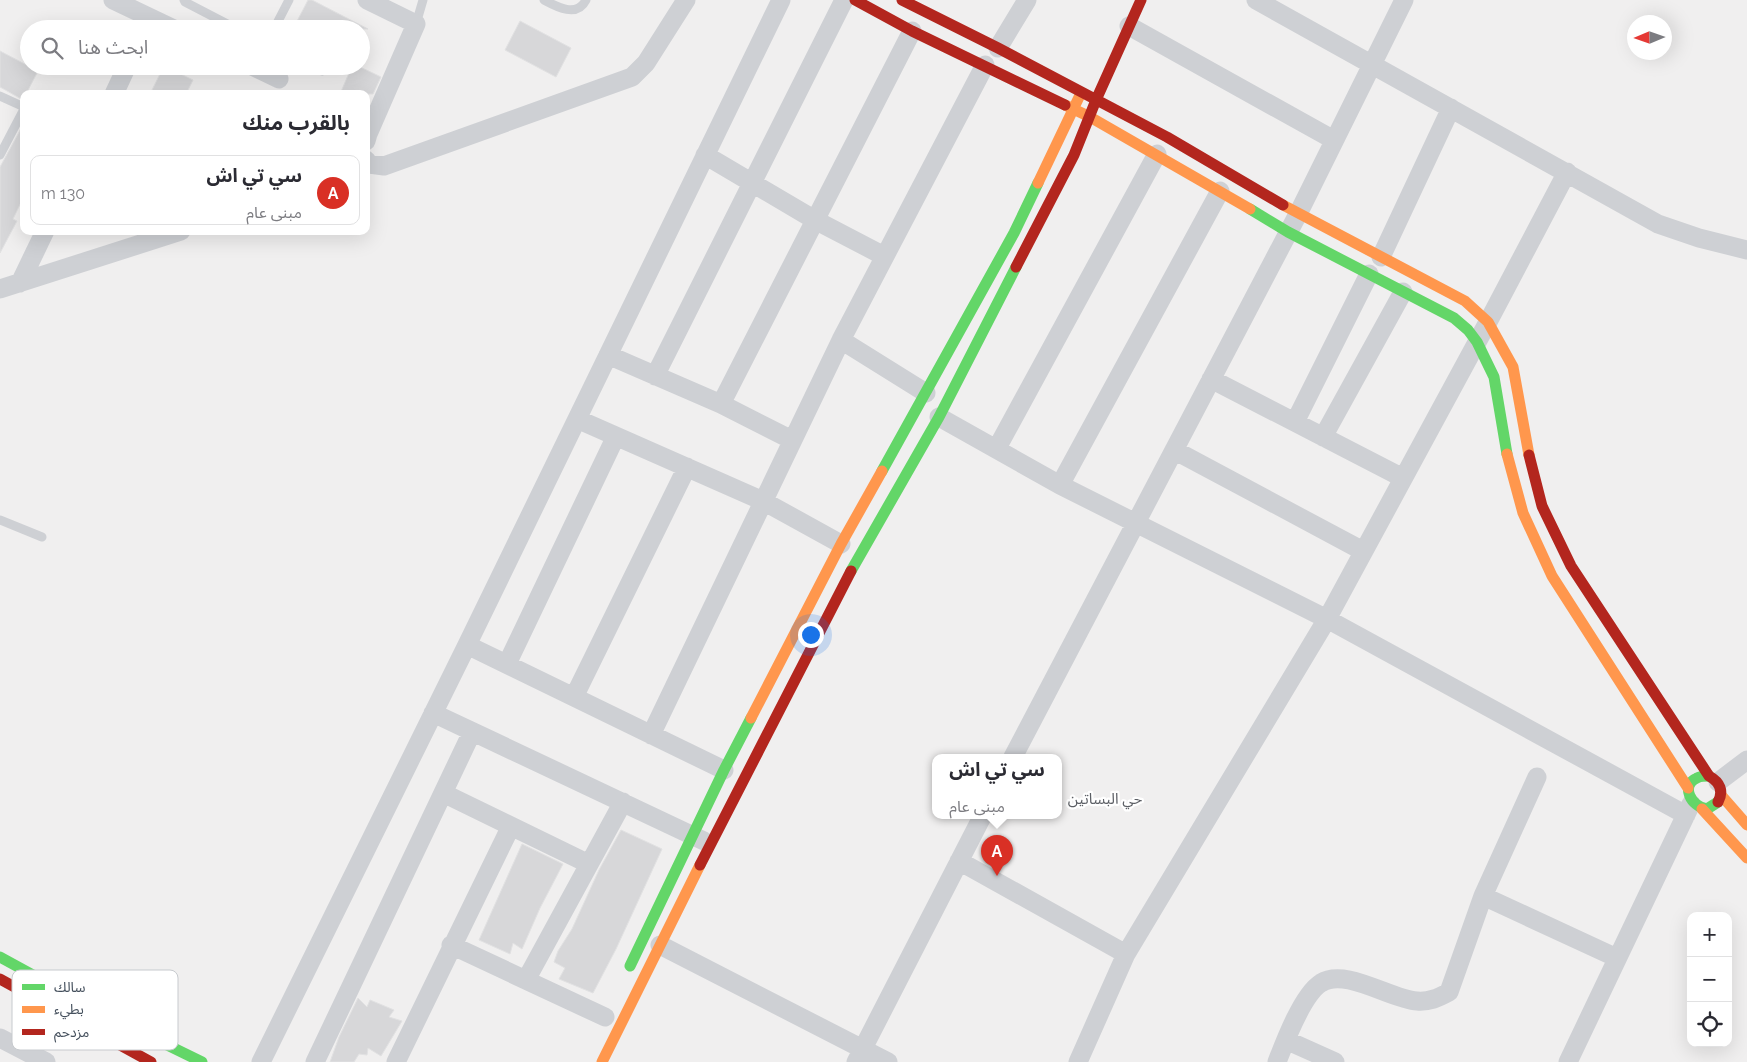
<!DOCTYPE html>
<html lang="ar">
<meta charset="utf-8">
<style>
:root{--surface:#fff;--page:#f7f7f7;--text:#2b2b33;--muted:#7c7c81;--line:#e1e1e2;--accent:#d93025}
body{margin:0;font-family:Raleway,"Noto Sans Arabic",sans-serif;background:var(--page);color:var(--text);direction:rtl}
.controls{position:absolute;right:15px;bottom:15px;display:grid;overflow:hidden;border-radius:10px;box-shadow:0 5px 20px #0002}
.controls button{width:45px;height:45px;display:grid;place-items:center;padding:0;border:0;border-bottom:1px solid var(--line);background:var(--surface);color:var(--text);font:25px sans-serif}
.compass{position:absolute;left:1627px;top:15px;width:45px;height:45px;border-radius:50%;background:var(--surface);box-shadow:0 5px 20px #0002;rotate:268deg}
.you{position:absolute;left:810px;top:634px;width:18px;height:18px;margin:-12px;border:4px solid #fff;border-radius:50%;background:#1a73e8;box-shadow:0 0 0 8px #1a73e833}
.badge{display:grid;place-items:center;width:32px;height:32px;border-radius:50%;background:var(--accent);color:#fff;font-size:16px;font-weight:700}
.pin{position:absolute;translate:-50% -41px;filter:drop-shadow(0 1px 2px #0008)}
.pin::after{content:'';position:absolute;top:26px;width:18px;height:15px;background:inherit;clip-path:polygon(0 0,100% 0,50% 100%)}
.popup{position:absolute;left:932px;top:754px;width:130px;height:65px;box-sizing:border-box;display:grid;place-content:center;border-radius:10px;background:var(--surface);filter:drop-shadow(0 1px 4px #0005);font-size:16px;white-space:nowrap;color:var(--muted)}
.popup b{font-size:19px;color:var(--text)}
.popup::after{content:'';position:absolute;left:50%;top:100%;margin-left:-10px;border:10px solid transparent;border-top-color:var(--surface)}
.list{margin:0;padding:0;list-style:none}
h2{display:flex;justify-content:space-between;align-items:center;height:65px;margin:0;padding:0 20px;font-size:21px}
h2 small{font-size:16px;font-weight:400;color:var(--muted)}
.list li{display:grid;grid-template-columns:32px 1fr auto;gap:15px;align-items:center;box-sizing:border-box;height:70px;margin:0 10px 10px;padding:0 10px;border:1px solid var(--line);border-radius:10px}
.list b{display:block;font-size:19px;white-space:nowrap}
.list p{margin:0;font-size:16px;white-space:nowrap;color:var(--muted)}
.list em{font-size:16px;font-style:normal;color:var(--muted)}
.icon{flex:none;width:28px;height:28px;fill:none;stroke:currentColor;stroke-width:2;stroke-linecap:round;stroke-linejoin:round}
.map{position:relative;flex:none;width:1747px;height:1062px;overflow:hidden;direction:ltr}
.search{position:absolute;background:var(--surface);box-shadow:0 5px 20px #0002;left:20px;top:20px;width:350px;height:55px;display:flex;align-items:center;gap:12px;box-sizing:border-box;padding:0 18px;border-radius:28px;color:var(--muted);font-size:19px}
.panel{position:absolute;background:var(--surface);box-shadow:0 5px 20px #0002;left:20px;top:90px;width:350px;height:145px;border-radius:10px;direction:rtl}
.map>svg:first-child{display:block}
.building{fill:#d7d7d9;stroke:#e1e1e2}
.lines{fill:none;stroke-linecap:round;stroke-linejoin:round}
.lane{stroke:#ced0d4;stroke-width:9}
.street{stroke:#ced0d4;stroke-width:19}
.fast{stroke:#63d668;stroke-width:11}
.slow{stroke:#ff974d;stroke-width:11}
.jam{stroke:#b3261e;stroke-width:11}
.labels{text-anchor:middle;stroke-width:4.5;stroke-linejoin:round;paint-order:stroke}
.neighbourhood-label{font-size:15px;fill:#5b5e64;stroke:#fff}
.key{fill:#fff;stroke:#c7cace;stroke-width:1}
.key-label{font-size:14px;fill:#45505d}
</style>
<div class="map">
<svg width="1747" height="1062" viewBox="0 0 1747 1062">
<rect width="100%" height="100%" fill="#f0efef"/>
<path class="building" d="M 308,0 L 312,0 L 368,29 L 293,29 Z
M 520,21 L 571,48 L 556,77 L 505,50 Z
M 0,51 L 38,71 L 26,94 L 24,94 L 23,100 L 0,87 Z
M 164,66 L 193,80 L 186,94 L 150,94 Z
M 352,66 L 358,66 L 381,77 L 373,94 L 340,94 Z
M 24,123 L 24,196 L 13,219 L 17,221 L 0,253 L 0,167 Z
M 621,830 L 662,849 L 616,949 L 593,993 L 559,979 L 565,968 L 554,962 L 558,951 L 572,929 L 599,870 Z
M 522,844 L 563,864 L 540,908 L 522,949 L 513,943 L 510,954 L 479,940 Z
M 358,998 L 367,1007 L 370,1000 L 394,1010 L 389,1017 L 402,1021 L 381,1056 L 368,1048 L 367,1055 L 359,1054 L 354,1062 L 330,1062 L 339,1037 Z"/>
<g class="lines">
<path class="lane" d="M 184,0 L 185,2 L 237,29
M 544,0 C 557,7 577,18 586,0
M 416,24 L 423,0
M 274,29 L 289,0
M 312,66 L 322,71
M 0,96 L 24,107
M 0,155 L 24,109
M 0,520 L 42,537"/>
<path class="street" d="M 113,0 L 174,29
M 1256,0 L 1658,224 L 1699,238 L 1747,250
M 1129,26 L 1334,140
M 998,48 L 1027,0
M 252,66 L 279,79
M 114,94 L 127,66
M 366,141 L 368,134 L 416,24 L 367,0
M 705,155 L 815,220 L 884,256
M 366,160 L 369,164 L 384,166 L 632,77 L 646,63 L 686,0
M 1381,257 L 1451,108
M 20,283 L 45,231
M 0,289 L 181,231
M 841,340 L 926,393
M 608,355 L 721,404 L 792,440
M 655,376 L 844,0
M 1211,379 L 1403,478
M 721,404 L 912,31
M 939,417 L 1060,485 L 1327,619 L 1686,815
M 577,419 L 763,501 L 841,544
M 1295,422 L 1369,274
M 1323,437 L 1403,292
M 997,448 L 1157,154
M 1174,450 L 1363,551
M 1060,485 L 1220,191
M 467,645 L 724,770
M 507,664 L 616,436
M 574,697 L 687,467
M 433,713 L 704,841
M 651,735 L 841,340 L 985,65
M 1013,757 L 1298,214 L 1404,0
M 1718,782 L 1747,760
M 443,793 L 589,864
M 959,861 L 1126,954
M 1483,896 L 1537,777
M 451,945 L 605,1017
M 660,945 L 888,1062
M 526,980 L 623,802
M 0,1038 L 46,1062
M 1286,1040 L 1335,1062
M 261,1062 L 467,645 L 781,0
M 315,1062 L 472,732
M 396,1062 L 511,826
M 856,1062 L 983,815
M 1078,1062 L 1126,954 L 1327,619 L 1488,322 L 1567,172
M 1277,1062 C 1285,1041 1303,994 1321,983 C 1345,967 1392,1000 1417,1001 C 1429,1002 1438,998 1449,992 L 1483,896 L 1617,958
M 1568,1062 L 1691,804"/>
<path class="fast" d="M 1250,209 L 1288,232 L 1454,318 L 1468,330 L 1477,342 L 1494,377 L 1507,454
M 882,471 L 1014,233 L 1038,183
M 851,571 L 939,417 L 1016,267
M 1709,776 C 1705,776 1700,776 1697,778 C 1680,785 1691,807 1707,809 L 1718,802
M 0,957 L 108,1016 L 202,1062
M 630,966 L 724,770 L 751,718"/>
<path class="slow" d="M 1065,105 L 1090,117 L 1250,209
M 1038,183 L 1080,95
M 1283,205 L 1465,301 L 1488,322 L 1513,367 L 1529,455
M 1507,454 L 1523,513 L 1552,576 L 1688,788
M 751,718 L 841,544 L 882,471
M 1721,795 L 1747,825
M 1702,809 L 1747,858
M 602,1062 L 700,865"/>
<path class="jam" d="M 855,0 L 912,31 L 1065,105
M 902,0 L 998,48 L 1167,137 L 1283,205
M 1016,267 L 1074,155 L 1096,100 L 1141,0
M 1529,455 L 1542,506 L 1571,566 L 1709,776 C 1720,782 1724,791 1718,802
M 700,865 L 851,571
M 0,979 L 151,1062"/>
</g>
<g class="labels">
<g class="neighbourhood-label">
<text x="1105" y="804">حي البساتين</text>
</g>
</g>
<rect x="12" y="970" width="166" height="80" rx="8" class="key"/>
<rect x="22" y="984" width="23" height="6" fill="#63d668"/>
<rect x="22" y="1006" width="23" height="7" fill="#ff974d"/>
<rect x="22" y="1029" width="23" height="6" fill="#b3261e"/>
<g class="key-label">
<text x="54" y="992">سالك</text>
<text x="54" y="1014">بطيء</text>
<text x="54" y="1037">مزدحم</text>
</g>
</svg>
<div class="controls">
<button>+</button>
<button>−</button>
<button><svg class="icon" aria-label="locate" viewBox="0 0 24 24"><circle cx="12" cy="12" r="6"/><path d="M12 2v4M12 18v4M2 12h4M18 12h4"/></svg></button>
</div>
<svg class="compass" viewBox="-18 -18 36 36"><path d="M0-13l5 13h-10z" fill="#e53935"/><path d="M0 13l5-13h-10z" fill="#7c7c81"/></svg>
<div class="you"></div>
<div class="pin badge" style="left:997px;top:876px">A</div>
<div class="popup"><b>سي تي اش</b>مبنى عام</div>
<div class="search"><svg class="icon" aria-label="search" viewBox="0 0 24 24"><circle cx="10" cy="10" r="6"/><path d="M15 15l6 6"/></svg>ابحث هنا</div>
<section class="panel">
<h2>بالقرب منك<small></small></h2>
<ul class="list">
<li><span class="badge">A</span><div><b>سي تي اش</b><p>مبنى عام</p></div><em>130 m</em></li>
</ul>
</section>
</div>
